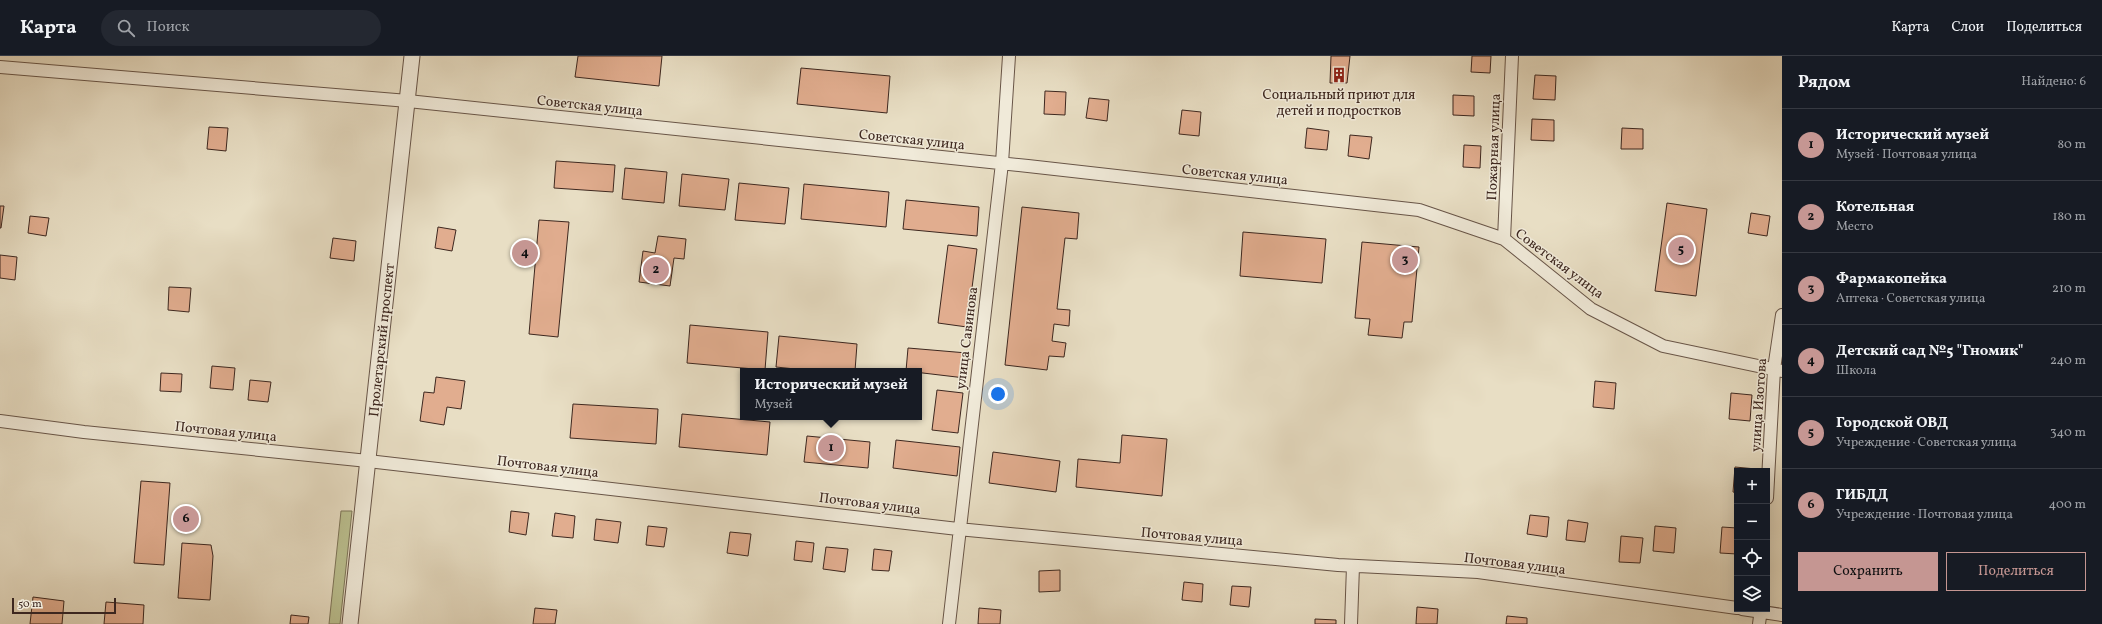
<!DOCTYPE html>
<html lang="ru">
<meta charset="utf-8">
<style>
:root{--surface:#171b24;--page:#242831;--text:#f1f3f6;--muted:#9ea1a6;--line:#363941;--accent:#c59692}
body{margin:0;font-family:Vollkorn,serif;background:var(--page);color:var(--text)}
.controls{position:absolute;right:12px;bottom:12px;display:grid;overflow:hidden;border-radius:0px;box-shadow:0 4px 16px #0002}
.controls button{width:36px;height:36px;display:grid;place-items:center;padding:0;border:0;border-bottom:1px solid var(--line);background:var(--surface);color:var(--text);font:20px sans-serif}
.scale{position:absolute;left:12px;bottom:10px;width:104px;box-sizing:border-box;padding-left:4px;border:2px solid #3d271f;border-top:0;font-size:11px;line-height:14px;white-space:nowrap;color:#3d271f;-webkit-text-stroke:3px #f0ead9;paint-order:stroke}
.you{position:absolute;left:998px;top:338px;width:14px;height:14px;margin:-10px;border:3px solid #fff;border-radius:50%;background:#1a73e8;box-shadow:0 0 0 6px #1a73e833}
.badge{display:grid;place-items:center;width:26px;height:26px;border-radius:50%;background:var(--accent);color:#111;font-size:13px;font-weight:700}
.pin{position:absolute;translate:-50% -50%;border:2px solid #fff;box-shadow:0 1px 4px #0006}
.popup{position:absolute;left:740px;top:312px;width:182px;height:52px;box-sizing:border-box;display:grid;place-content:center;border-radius:0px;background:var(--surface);filter:drop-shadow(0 1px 3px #0005);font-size:13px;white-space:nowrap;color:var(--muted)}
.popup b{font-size:15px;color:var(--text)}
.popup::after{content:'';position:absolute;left:50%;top:100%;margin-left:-8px;border:8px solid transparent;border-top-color:var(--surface)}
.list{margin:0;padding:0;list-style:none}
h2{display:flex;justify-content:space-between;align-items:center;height:52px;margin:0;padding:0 16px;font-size:17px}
h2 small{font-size:13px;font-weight:400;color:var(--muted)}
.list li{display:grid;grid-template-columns:26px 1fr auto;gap:12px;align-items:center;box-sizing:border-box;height:72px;padding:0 16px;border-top:1px solid var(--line)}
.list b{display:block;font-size:15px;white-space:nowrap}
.list p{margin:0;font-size:13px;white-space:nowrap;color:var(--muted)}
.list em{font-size:13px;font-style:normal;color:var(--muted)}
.actions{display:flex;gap:8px;padding:12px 16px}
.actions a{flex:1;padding:9px 0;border:1px solid var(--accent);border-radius:0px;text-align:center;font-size:14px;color:var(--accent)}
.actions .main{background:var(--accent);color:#111}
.icon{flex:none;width:22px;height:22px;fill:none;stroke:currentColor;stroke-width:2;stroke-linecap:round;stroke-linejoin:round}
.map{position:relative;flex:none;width:1782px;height:568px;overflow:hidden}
header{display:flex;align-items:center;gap:24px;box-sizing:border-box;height:56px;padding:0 20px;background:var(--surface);border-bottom:1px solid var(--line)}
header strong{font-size:19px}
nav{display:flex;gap:22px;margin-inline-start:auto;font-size:14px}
.search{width:280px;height:36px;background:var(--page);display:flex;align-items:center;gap:10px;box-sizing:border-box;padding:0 14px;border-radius:22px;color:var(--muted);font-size:15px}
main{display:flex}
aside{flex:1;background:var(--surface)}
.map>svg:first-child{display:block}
.green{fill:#bbc090;stroke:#7c7458}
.building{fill:#e1ad8f;stroke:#3d271f}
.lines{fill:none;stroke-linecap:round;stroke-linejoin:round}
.minor-casing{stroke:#685548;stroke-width:14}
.tertiary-casing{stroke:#685548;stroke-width:17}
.minor{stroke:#f0ead9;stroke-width:12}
.tertiary{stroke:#f0ead9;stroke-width:15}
.labels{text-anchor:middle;stroke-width:3;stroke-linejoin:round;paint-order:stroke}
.poi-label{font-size:14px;fill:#3d271f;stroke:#f0ead9}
.street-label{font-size:14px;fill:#3d271f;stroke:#f0ead9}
</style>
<header>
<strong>Карта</strong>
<div class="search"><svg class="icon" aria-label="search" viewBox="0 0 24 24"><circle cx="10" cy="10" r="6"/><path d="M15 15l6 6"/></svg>Поиск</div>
<nav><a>Карта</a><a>Слои</a><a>Поделиться</a></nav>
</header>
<main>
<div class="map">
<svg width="1782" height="568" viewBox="0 0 1782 568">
<rect width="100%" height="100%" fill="#e8dec4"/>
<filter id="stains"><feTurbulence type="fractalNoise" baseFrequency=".005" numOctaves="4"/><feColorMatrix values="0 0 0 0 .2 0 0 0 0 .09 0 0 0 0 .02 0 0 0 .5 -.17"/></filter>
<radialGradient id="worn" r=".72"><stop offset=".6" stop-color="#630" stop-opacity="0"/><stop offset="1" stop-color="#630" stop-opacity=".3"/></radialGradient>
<path class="green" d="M 341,455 L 352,455 L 340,568 L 329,568 Z"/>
<path class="building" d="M 578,0 L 662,0 L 659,30 L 575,21 Z
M 1331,0 L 1350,0 L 1347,27 L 1330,27 Z
M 1472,0 L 1491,0 L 1490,17 L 1471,16 Z
M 801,12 L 890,20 L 887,57 L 797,48 Z
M 1535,19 L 1556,20 L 1555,44 L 1533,43 Z
M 1045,35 L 1066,36 L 1065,59 L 1044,58 Z
M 1453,39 L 1474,40 L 1474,60 L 1453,59 Z
M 1089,42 L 1109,44 L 1107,65 L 1086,62 Z
M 1182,54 L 1201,56 L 1199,80 L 1179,78 Z
M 1532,63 L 1554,64 L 1554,85 L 1531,84 Z
M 209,71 L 228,72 L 226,95 L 207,93 Z
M 1307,72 L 1329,75 L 1327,94 L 1305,92 Z
M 1622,72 L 1643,73 L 1643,93 L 1621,93 Z
M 1350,79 L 1372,81 L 1369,103 L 1348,100 Z
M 1464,89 L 1481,90 L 1480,112 L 1463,111 Z
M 556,105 L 615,109 L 613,136 L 554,132 Z
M 625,112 L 667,116 L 664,147 L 622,143 Z
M 682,118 L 729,123 L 725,154 L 679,150 Z
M 739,127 L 789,132 L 785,168 L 735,164 Z
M 804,128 L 889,136 L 886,171 L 801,163 Z
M 906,144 L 979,151 L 977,180 L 903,173 Z
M 1667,147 L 1707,153 L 1696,240 L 1655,235 Z
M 0,150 L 4,150 L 1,172 L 0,172 Z
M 1022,151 L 1079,157 L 1077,183 L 1065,182 L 1057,253 L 1070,254 L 1069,270 L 1054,268 L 1052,285 L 1066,287 L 1064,301 L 1049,300 L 1047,314 L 1005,309 Z
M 1751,157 L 1770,160 L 1767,180 L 1748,177 Z
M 30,160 L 49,162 L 46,180 L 28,177 Z
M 539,164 L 569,166 L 558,281 L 529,278 Z
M 438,171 L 456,174 L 452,195 L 435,192 Z
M 1243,176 L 1326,183 L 1322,227 L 1240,220 Z
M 658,180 L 686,183 L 684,203 L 674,202 L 670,230 L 639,226 L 643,195 L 655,197 Z
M 333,182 L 356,185 L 354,205 L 330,202 Z
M 1362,186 L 1419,191 L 1412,266 L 1404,266 L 1402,282 L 1368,279 L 1370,263 L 1355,262 Z
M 948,189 L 977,193 L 967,271 L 938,267 Z
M 0,199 L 17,201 L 15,224 L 0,222 Z
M 169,231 L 191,232 L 189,256 L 168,254 Z
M 690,269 L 768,276 L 765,314 L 687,307 Z
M 779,280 L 857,288 L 855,315 L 814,315 L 776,311 Z
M 908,292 L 967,297 L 965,322 L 906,315 Z
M 212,310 L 235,312 L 233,334 L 210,332 Z
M 161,317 L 182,318 L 181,336 L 160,335 Z
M 436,321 L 465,325 L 461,353 L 447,351 L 444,369 L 420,365 L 424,336 L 434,337 Z
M 250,324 L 271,326 L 268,346 L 248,344 Z
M 1595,325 L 1616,327 L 1614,353 L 1593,351 Z
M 937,334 L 963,337 L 958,377 L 932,374 Z
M 1731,337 L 1752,339 L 1750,365 L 1729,363 Z
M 573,348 L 658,353 L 656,388 L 570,382 Z
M 682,358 L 770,366 L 767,399 L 679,391 Z
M 1122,379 L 1167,383 L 1162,440 L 1076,431 L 1078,403 L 1120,407 Z
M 807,380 L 870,386 L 868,412 L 804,406 Z
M 896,384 L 960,391 L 957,420 L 893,412 Z
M 993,396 L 1060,405 L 1056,436 L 989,427 Z
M 1735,411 L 1756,413 L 1756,415 L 1737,415 L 1737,437 L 1733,436 Z
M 141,425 L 170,427 L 164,509 L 134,507 Z
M 511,455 L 529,457 L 526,479 L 509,476 Z
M 555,457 L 575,460 L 573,482 L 552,480 Z
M 1530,459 L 1549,461 L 1547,481 L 1527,478 Z
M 596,463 L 621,466 L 618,487 L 594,484 Z
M 1568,464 L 1588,467 L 1585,486 L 1566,484 Z
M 648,470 L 667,472 L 664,491 L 646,489 Z
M 1655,470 L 1676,472 L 1674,497 L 1653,495 Z
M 1722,471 L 1737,472 L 1737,498 L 1720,497 Z
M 730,476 L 751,478 L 748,500 L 727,497 Z
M 1621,480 L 1643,482 L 1640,507 L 1619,506 Z
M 796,485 L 814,487 L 812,506 L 794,504 Z
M 182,487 L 211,489 L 213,500 L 210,544 L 178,542 Z
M 826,491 L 848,493 L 845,516 L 823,513 Z
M 874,493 L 892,495 L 889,515 L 872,514 Z
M 1060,514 L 1060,535 L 1039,536 L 1039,515 Z
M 1184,526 L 1203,528 L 1202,546 L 1182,544 Z
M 1232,530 L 1251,531 L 1249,551 L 1230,549 Z
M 33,541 L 64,545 L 62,568 L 30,568 Z
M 106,546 L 144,549 L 143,568 L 104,568 Z
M 1417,551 L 1438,553 L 1437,568 L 1416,568 Z
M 535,552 L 557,554 L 555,568 L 533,568 Z
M 979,552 L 1001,554 L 1000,568 L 978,568 Z
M 291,559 L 309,561 L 308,568 L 290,568 Z
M 1507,560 L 1527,562 L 1527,568 L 1506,568 Z
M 1315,563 L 1336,564 L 1336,568 L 1315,568 Z"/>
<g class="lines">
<defs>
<path id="minor" d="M 0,11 L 408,45 L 1028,110 L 1419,154 L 1504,183 L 1591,253 L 1663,290 L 1782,315
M 1504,183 L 1512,0
M 0,365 L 84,376 L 368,405 L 958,473 L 1338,509 L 1478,516 L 1737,552
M 1767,442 L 1774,313 L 1782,259
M 1742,553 L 1782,559
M 949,568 L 1002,107 L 1009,0
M 1351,568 L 1353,510
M 1759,568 L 1761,553"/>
<path id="tertiary" d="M 350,568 L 412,0"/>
</defs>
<use href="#minor" class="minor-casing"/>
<use href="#tertiary" class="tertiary-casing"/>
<use href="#minor" class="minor"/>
<use href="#tertiary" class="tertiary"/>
</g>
<defs>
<symbol id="building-bare" viewBox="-9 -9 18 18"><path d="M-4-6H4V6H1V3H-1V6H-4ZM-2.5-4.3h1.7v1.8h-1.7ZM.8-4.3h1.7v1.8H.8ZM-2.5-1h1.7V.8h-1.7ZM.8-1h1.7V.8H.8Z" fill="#8f2418" stroke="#f0ead9" stroke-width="2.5" paint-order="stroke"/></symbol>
</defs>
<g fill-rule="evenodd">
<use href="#building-bare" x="1328" y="8" width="22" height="22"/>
</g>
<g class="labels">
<g class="poi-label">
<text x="1339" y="43">Социальный приют для<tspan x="1339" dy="16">детей и подростков</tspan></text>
</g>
<g class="street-label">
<text transform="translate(590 49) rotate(6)" y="5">Советская улица</text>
<text transform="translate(912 83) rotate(6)" y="5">Советская улица</text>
<text transform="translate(1493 91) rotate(-88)" y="5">Пожарная улица</text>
<text transform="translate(1235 118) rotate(6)" y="5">Советская улица</text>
<text transform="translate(1560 207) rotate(37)" y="5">Советская улица</text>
<text transform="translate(966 282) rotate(-83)" y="5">улица Савинова</text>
<text transform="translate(381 284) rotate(-84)" y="5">Пролетарский проспект</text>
<text transform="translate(1758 349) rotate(-86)" y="5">улица Изотова</text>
<text transform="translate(226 375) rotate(6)" y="5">Почтовая улица</text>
<text transform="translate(548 410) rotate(7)" y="5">Почтовая улица</text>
<text transform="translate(870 447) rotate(7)" y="5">Почтовая улица</text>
<text transform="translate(1192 480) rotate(5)" y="5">Почтовая улица</text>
<text transform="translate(1515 507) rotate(7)" y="5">Почтовая улица</text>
</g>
</g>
<rect width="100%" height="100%" filter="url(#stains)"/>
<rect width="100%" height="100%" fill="url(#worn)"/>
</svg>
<div class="controls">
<button>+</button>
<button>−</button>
<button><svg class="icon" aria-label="locate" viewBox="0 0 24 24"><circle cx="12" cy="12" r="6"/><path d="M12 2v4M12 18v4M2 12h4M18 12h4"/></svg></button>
<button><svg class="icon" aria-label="layers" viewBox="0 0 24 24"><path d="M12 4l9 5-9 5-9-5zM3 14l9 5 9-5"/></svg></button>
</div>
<div class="scale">50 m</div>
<div class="you"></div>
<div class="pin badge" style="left:831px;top:392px">1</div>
<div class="popup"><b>Исторический музей</b>Музей</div>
<div class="pin badge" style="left:656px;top:214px">2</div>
<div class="pin badge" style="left:1405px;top:204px">3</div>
<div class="pin badge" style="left:525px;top:197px">4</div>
<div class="pin badge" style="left:1681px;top:194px">5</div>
<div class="pin badge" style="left:186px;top:463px">6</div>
</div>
<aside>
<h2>Рядом<small>Найдено: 6</small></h2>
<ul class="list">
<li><span class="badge">1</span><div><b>Исторический музей</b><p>Музей · Почтовая улица</p></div><em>80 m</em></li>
<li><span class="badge">2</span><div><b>Котельная</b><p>Место</p></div><em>180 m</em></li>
<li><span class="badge">3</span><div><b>Фармакопейка</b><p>Аптека · Советская улица</p></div><em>210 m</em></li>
<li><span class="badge">4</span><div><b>Детский сад №5 &quot;Гномик&quot;</b><p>Школа</p></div><em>240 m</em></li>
<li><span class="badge">5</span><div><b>Городской ОВД</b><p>Учреждение · Советская улица</p></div><em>340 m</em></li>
<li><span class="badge">6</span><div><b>ГИБДД</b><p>Учреждение · Почтовая улица</p></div><em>400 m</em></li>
</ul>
<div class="actions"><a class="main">Сохранить</a><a>Поделиться</a></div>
</aside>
</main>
